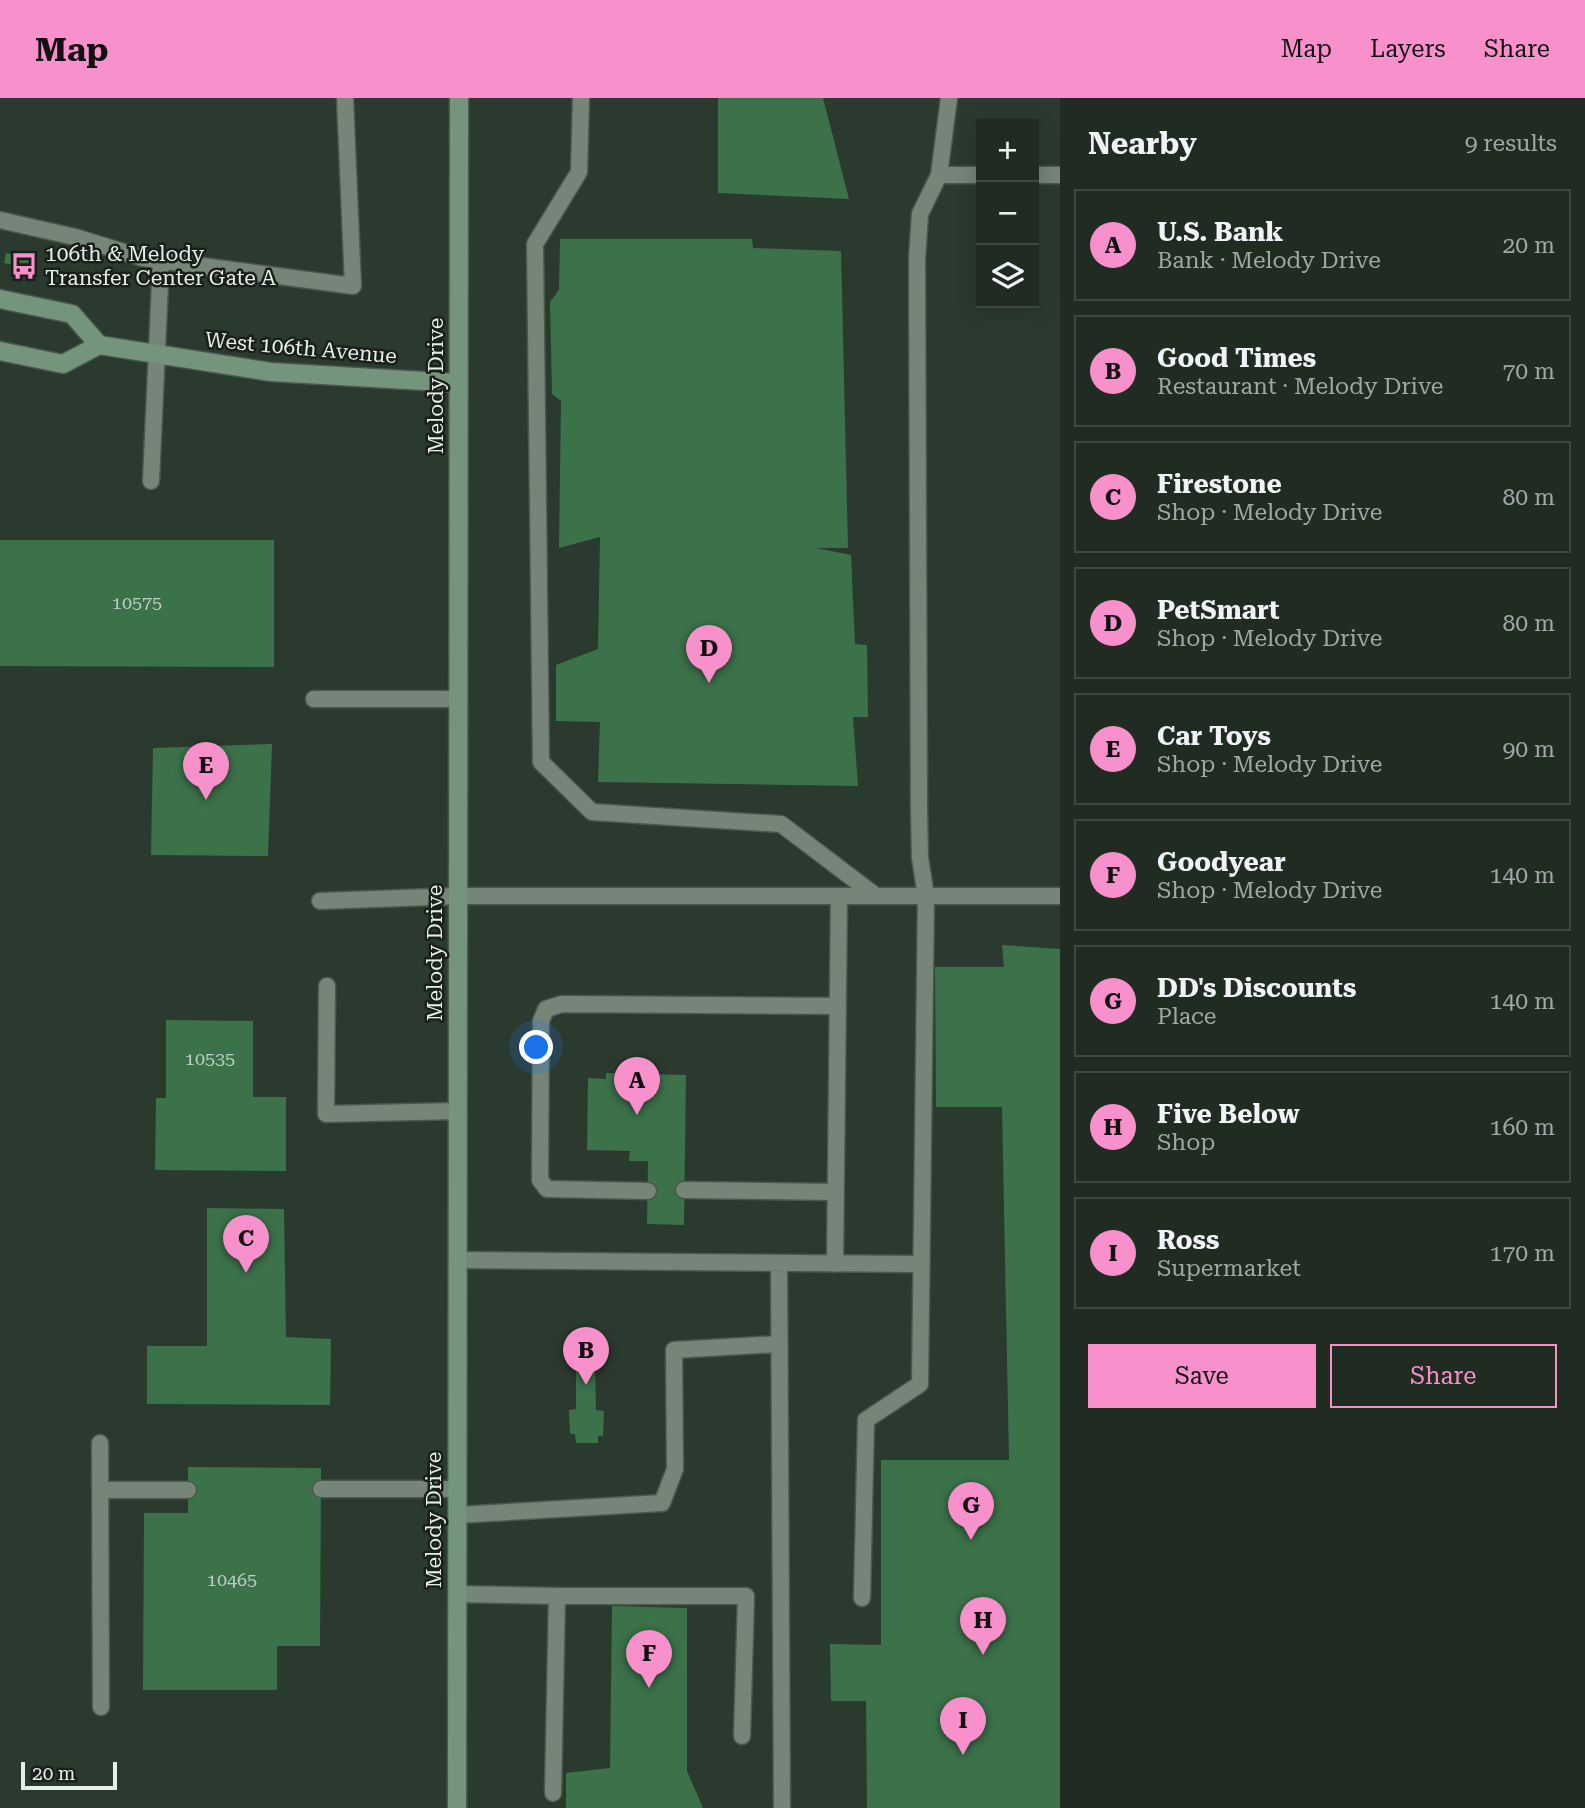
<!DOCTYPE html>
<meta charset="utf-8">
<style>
:root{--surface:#202c22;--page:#28342a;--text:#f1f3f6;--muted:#a2a7a5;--line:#3d4840;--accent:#f890cb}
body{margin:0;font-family:"Roboto Serif",serif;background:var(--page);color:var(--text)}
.controls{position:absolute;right:21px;top:21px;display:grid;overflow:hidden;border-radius:0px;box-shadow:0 4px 18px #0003}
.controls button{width:63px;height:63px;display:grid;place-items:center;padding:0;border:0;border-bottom:2px solid var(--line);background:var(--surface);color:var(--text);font:35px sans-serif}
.scale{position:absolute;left:21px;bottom:18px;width:96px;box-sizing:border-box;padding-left:7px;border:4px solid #e6efe7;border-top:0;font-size:19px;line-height:24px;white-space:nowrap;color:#e6efe7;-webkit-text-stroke:5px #191f1a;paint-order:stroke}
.you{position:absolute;left:537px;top:950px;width:24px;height:24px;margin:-18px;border:5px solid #fff;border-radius:50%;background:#1a73e8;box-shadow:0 0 0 10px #1a73e833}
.badge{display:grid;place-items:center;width:46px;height:46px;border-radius:50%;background:var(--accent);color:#111;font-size:23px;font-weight:700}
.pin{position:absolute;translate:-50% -58px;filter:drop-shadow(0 2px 4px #0008)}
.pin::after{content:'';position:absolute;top:37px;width:24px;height:21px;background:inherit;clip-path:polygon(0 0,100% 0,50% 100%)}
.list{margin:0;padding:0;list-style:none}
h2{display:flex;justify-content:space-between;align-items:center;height:91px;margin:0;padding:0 28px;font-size:30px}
h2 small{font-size:23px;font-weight:400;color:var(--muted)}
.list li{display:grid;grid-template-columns:46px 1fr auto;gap:21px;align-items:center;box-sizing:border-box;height:112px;margin:0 14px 14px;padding:0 14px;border:2px solid var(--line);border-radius:0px}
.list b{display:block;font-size:26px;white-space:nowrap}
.list p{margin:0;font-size:23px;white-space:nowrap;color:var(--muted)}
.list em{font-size:23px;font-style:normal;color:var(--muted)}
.actions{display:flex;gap:14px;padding:21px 28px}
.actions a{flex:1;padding:16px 0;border:2px solid var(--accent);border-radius:0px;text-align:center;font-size:24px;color:var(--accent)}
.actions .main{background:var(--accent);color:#111}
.icon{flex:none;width:38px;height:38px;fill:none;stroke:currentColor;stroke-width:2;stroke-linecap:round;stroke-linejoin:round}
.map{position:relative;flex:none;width:1060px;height:1710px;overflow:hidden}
header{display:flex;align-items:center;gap:42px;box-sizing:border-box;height:98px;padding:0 35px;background:var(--accent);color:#111}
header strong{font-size:33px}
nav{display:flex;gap:38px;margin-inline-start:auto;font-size:24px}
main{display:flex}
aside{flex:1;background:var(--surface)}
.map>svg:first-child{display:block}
.building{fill:#3b724a}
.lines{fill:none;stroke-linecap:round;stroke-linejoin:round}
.lane-casing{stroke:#4a574c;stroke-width:19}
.secondary-casing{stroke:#4a574c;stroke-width:21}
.lane{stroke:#758578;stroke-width:16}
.secondary{stroke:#74947b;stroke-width:18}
.labels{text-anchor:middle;stroke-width:5;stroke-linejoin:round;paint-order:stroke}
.number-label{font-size:18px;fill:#bbd0c0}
.poi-label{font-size:21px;fill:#e6efe7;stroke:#191f1a;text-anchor:start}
.street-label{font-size:21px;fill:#e6efe7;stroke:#191f1a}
</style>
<header>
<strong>Map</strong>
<nav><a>Map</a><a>Layers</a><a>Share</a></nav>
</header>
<main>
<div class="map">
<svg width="1060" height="1710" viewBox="0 0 1060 1710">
<rect width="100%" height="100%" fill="#2b3a2e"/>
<path class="building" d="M 718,0 L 823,0 L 849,101 L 718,95 Z
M 560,141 L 752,141 L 753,150 L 841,153 L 848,450 L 816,450 L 851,457 L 855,546 L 867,547 L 868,619 L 853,619 L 858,688 L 598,684 L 600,624 L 556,623 L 556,567 L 598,551 L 600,439 L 559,450 L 561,303 L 552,296 L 550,204 L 559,192 Z
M 6,155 L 33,161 L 31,171 L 4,165 Z
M 0,442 L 274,442 L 274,569 L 0,568 Z
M 272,646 L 268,758 L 151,757 L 153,650 Z
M 1002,847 L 1060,851 L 1060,1710 L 867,1710 L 866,1603 L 831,1603 L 830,1546 L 881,1547 L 881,1362 L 1009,1362 L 1002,1009 L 936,1009 L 935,869 L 1004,869 Z
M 166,922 L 253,923 L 253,999 L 286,999 L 286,1073 L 155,1072 L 156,1000 L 166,1000 Z
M 606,975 L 686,977 L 684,1127 L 647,1126 L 648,1063 L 629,1063 L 630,1053 L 587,1052 L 588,980 L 606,981 Z
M 207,1110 L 284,1111 L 286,1239 L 331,1241 L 330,1307 L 147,1306 L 147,1248 L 207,1248 Z
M 595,1262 L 596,1312 L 604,1313 L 603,1338 L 598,1338 L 598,1345 L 576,1345 L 575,1336 L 570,1336 L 569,1312 L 576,1311 L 576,1263 Z
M 188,1369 L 321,1370 L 320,1548 L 277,1548 L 277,1592 L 143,1592 L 144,1415 L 188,1415 Z
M 612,1508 L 687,1510 L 687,1673 L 703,1710 L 566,1710 L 566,1675 L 610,1670 Z"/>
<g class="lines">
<defs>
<path id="lane" d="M 581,0 L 579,74 L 535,146 L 541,664 L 592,714 L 781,726 L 876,798
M 939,77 L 981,77
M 1034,77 L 1060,77
M 0,122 L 75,139 L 143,160 L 353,188 L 345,0
M 151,383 L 161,163
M 314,601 L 458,601
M 320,803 L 458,798 L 1060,798
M 327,888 L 326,1016 L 458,1013
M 684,1092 L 836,1094
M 648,1093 L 547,1091 L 540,1082 L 541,923 L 546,911 L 562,906 L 838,908
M 458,1162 L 920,1166
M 779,1165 L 782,1710
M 835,1166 L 839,798
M 100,1345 L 101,1609
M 321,1391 L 457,1391
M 100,1392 L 188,1392
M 457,1417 L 662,1405 L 675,1371 L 674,1252 L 779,1246
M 457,1496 L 557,1498 L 553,1695
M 557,1498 L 746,1498 L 742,1638
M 862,1500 L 866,1322 L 920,1286 L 926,798 L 920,760 L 919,709 L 917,161 L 920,116 L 939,77 L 949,0"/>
<path id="secondary" d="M 0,201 L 72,216 L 99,247
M 0,253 L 63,266 L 99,247 L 271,274 L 458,285
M 457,1710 L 459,0"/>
</defs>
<use href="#lane" class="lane-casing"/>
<use href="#secondary" class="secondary-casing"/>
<use href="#lane" class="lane"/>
<use href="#secondary" class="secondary"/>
</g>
<defs>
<symbol id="bus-bare" viewBox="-9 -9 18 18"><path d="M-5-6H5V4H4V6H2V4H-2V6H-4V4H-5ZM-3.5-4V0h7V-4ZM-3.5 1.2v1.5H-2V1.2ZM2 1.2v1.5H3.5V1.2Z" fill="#f890cb" stroke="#191f1a" stroke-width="2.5" paint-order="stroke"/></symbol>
</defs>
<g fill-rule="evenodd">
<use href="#bus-bare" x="5" y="149" width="38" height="38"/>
</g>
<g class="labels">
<g class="number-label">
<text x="137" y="511">10575</text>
<text x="210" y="967">10535</text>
<text x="232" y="1488">10465</text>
</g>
<g class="poi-label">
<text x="45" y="163">106th &amp; Melody<tspan x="45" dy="24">Transfer Center Gate A</tspan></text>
</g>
<g class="street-label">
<text transform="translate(301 250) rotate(5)" y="7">West 106th Avenue</text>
<text transform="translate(436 288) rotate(-90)" y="7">Melody Drive</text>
<text transform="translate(435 855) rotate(-90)" y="7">Melody Drive</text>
<text transform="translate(434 1422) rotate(-90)" y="7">Melody Drive</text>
</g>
</g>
</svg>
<div class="controls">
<button>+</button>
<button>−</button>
<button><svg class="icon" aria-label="layers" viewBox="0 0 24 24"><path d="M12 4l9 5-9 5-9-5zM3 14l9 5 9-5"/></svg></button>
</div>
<div class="scale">20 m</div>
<div class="you"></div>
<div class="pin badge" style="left:637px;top:1017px">A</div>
<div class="pin badge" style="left:586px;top:1287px">B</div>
<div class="pin badge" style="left:246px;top:1175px">C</div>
<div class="pin badge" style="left:709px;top:585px">D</div>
<div class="pin badge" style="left:206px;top:702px">E</div>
<div class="pin badge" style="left:649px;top:1590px">F</div>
<div class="pin badge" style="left:971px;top:1442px">G</div>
<div class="pin badge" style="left:983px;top:1557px">H</div>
<div class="pin badge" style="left:963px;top:1657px">I</div>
</div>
<aside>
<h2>Nearby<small>9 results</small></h2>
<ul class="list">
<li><span class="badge">A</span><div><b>U.S. Bank</b><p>Bank · Melody Drive</p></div><em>20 m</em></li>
<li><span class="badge">B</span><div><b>Good Times</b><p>Restaurant · Melody Drive</p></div><em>70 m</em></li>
<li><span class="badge">C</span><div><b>Firestone</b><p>Shop · Melody Drive</p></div><em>80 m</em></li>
<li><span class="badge">D</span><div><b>PetSmart</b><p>Shop · Melody Drive</p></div><em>80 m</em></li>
<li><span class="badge">E</span><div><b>Car Toys</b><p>Shop · Melody Drive</p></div><em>90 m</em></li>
<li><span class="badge">F</span><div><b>Goodyear</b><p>Shop · Melody Drive</p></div><em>140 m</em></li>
<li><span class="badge">G</span><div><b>DD's Discounts</b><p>Place</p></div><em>140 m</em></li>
<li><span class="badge">H</span><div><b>Five Below</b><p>Shop</p></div><em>160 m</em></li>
<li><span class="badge">I</span><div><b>Ross</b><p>Supermarket</p></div><em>170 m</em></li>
</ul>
<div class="actions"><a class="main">Save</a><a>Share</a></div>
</aside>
</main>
